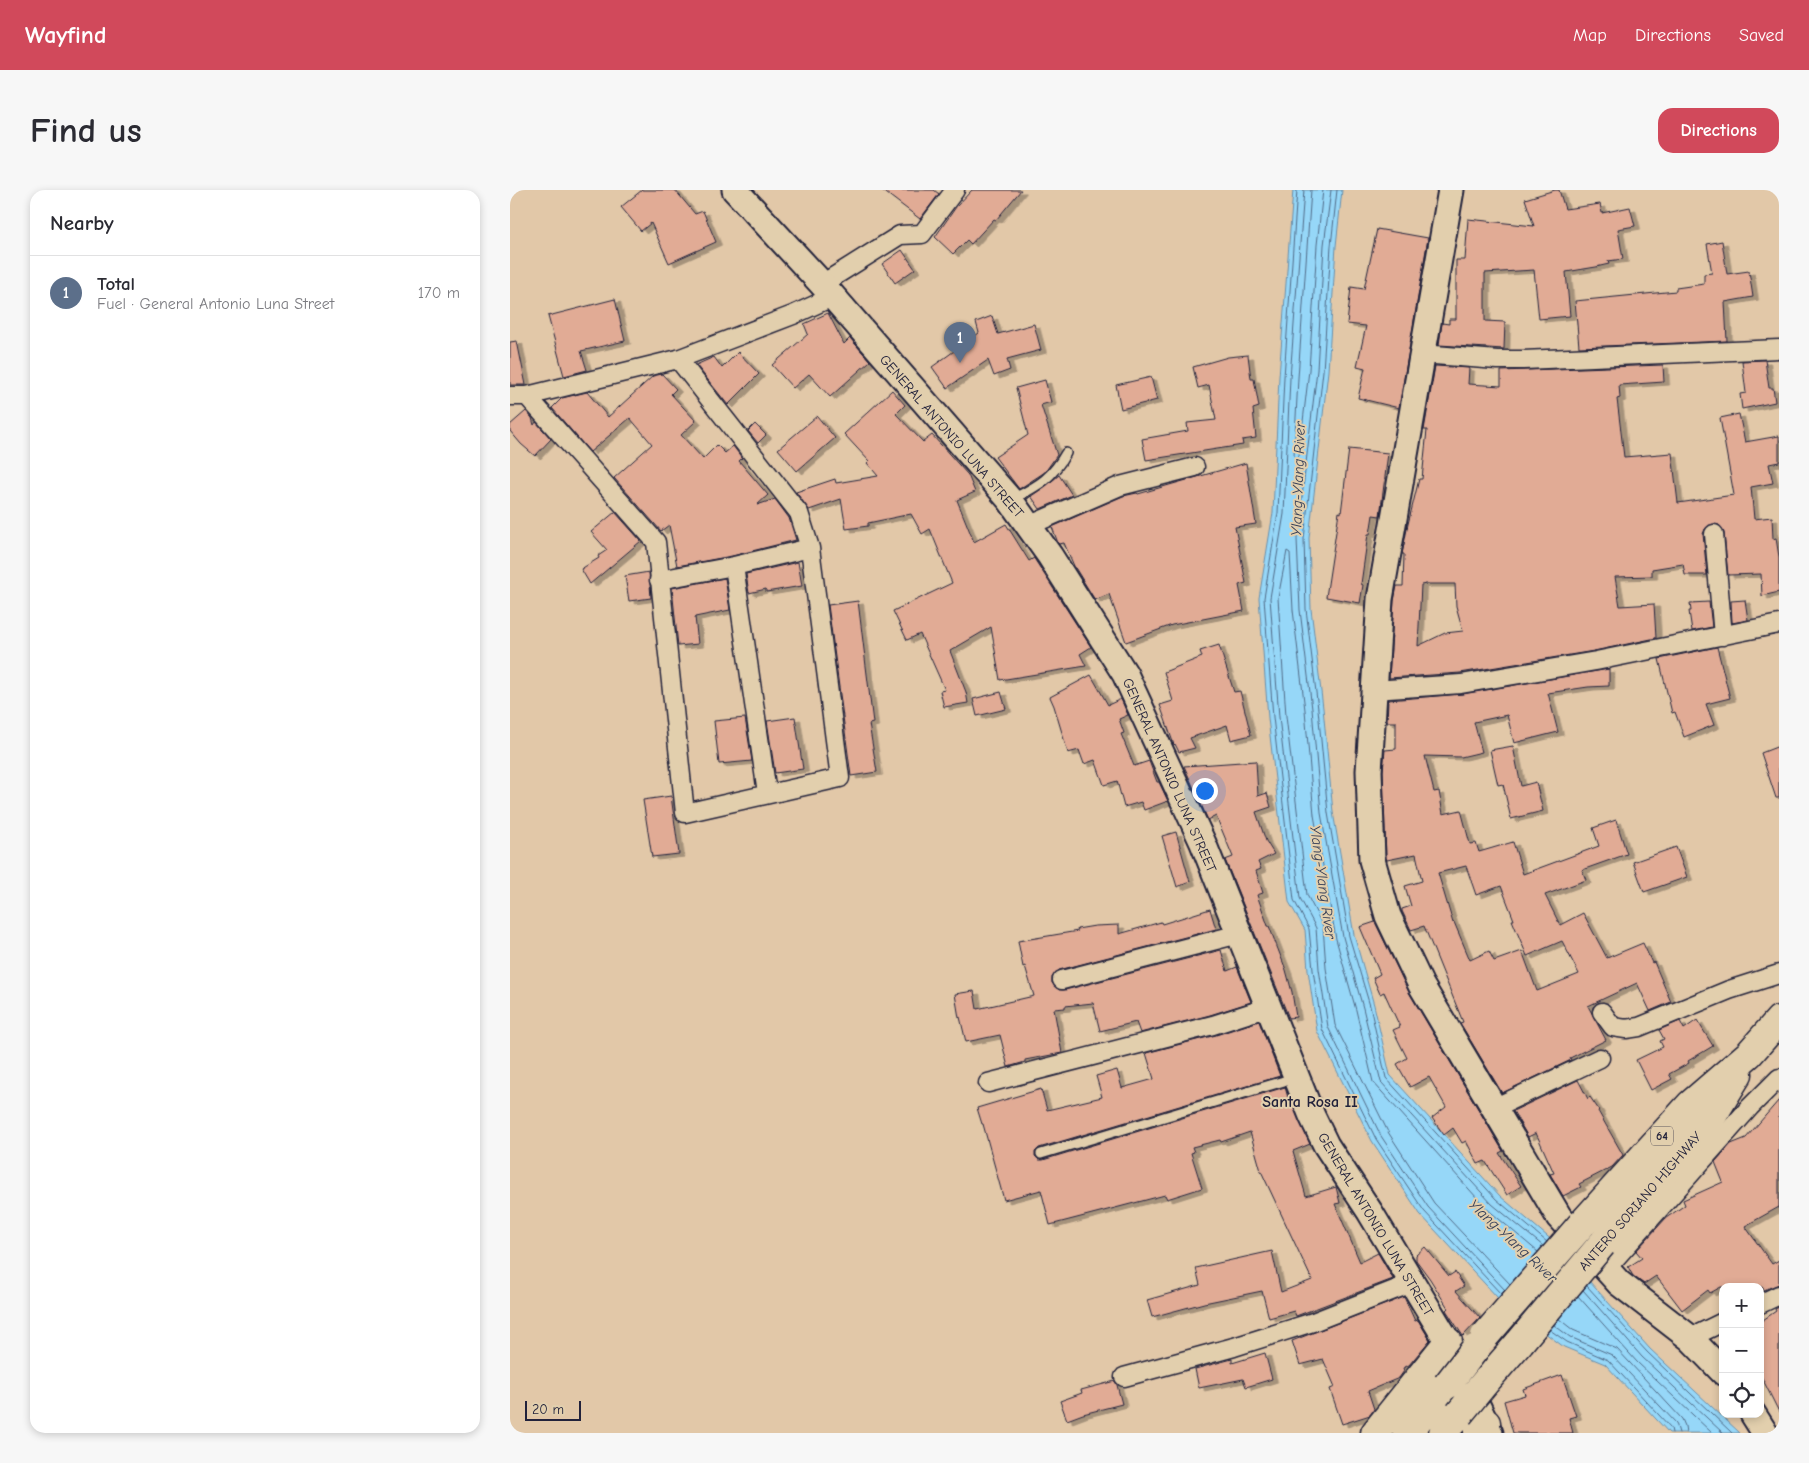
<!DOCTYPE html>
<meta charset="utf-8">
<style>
:root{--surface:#fff;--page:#f7f7f7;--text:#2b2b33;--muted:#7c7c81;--line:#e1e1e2;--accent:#d1495b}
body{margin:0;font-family:"Comic Neue",sans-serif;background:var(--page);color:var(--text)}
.controls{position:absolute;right:15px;bottom:15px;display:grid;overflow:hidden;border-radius:10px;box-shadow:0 2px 8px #0003}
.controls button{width:45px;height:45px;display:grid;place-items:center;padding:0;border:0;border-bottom:1px solid var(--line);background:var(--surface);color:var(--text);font:25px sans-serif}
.scale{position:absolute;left:15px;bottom:12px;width:56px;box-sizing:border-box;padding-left:5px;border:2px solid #22223b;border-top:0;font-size:14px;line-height:18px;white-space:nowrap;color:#22223b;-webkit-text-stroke:4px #e2cfad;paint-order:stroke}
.you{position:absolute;left:694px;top:600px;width:18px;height:18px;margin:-12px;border:4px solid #fff;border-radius:50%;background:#1a73e8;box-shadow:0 0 0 8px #1a73e833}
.badge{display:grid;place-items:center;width:32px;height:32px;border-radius:50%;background:var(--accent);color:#fff;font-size:16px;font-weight:700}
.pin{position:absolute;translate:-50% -41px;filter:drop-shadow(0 1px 2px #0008)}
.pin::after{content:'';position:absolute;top:26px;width:18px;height:15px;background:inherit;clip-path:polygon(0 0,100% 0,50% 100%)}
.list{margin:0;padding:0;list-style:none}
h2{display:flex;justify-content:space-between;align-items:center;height:65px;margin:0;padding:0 20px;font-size:21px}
h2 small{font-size:16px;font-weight:400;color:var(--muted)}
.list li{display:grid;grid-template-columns:32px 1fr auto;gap:15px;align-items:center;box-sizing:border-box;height:75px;padding:0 20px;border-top:1px solid var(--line)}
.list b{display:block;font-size:19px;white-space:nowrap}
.list p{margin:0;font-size:16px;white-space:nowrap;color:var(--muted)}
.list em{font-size:16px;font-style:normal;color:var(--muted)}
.icon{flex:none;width:28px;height:28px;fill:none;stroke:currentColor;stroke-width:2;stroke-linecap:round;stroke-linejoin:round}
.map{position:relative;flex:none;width:1269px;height:1243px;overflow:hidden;border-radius:15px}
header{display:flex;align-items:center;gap:30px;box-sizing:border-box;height:70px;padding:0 25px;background:var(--accent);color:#fff}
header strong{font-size:24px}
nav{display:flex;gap:28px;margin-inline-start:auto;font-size:18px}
.intro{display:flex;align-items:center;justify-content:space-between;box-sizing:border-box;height:120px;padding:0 30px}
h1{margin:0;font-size:35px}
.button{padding:12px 22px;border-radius:15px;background:var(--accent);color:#fff;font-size:18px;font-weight:700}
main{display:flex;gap:30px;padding:0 30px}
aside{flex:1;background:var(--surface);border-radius:15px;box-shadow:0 2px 8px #0003}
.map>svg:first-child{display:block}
.water{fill:#96d7f8;stroke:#688fac}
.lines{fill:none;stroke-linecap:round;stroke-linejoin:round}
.shore{stroke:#506a87;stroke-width:1}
.building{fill:#e1ab95;stroke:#22223b;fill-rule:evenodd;filter:url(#shadow)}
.lane-casing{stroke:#22223b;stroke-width:12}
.street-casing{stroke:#22223b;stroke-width:21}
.secondary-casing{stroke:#22223b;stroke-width:29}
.primary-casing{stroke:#22223b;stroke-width:31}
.lane{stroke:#e2cfad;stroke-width:9}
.street{stroke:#e2cfad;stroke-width:18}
.secondary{stroke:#e2cfad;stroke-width:25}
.primary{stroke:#e2cfad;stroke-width:28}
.primary-bridge-casing{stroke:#22223b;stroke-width:31;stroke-linecap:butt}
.primary-bridge{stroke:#e2cfad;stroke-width:28}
.labels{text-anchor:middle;stroke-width:4;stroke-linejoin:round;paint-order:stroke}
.shield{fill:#e2cfad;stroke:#5c565d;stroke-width:1}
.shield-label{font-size:12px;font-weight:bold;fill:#22223b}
.street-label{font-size:14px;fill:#22223b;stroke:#e2cfad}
.water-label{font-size:15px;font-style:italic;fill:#333d57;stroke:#e2cfad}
.quarter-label{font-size:16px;font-weight:bold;fill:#22223b;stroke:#e2cfad}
</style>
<header>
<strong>Wayfind</strong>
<nav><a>Map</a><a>Directions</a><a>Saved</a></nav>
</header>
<div class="intro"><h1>Find us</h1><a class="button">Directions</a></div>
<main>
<aside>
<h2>Nearby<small></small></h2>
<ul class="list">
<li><span class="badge" style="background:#5c6f8a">1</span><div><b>Total</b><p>Fuel · General Antonio Luna Street</p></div><em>170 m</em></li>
</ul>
</aside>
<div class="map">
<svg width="1269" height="1243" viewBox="0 0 1269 1243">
<defs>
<filter id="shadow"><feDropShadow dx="5.5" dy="3" stdDeviation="0" flood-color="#0004"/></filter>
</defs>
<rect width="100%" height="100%" fill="#e2c8a8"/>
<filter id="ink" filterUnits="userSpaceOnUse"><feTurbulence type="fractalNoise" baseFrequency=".02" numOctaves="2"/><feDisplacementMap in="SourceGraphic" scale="10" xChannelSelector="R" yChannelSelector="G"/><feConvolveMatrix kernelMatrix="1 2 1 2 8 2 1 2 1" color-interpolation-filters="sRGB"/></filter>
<g filter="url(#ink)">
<path class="water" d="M 783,0 L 832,0 L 826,56 L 818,181 L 799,348 L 801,419 L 813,518 L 823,622 L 844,745 L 864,815 L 880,885 L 990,1006 L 1044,1052 L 1140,1159 L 1230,1243 L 1159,1243 L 1095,1174 L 1054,1157 L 988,1108 L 910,1024 L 862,951 L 807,841 L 798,780 L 795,740 L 779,712 L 758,528 L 749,408 L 763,323 L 769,187 Z"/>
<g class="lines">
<path class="shore" d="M 787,0 L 774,187 L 768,323 L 754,408 L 763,527 L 784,710 L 799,739 L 803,780 L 812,839 L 866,949 L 914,1021 L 991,1104
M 794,0 L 780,188 L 774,324 L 760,408 L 769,527 L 790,708 L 806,738 L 809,779 L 818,837 L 871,946 L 918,1017 L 995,1100
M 801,0 L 788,188 L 784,266 L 787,268 L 789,266 L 799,180 L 807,55 L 813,0
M 821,0 L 814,55 L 807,180 L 787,349 L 790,420 L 802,519 L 811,623 L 833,747 L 853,818 L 871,892 L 982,1014 L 1033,1056
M 827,0 L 821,56 L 813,181 L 794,349 L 796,419 L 808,519 L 818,623 L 839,746 L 860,816 L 876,888 L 986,1009 L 1037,1052
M 1000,1094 L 924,1013 L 878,942 L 825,835 L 816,778 L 813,736 L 797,705 L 776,526 L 768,408 L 777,361 L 780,363 L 783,420 L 795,520 L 804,625 L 826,749 L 846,820 L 863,892 L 976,1018 L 1028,1062
M 1077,1096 L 1137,1162 L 1222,1243
M 1073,1100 L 1132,1167 L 1213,1243
M 1068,1106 L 1127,1172 L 1202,1243
M 1049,1129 L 1063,1140 L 1107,1159 L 1172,1229 L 1175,1236 L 1176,1243
M 1044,1135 L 1060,1147 L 1102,1165 L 1166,1233 L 1169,1243
M 1040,1140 L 1057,1152 L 1098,1170 L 1161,1238 L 1162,1243"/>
</g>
<path class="building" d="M 132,0 L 165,0 L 185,24 L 193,21 L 206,52 L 159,73 L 141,33 L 131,41 L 111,17 Z
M 372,0 L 424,0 L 429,4 L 410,29 Z
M 462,0 L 511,0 L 486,30 L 484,29 L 461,54 L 457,50 L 443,64 L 425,47 L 446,17 Z
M 1045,0 L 1049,0 L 1055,19 L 1090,14 L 1092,23 L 1120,17 L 1125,36 L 1108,39 L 1113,69 L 1098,71 L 1099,74 L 1086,77 L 1056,82 L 1060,126 L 1029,129 L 1024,80 L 975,83 L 975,131 L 995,132 L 994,159 L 929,155 L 932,133 L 939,134 L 939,129 L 946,129 L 946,70 L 955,70 L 958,29 L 1024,36 L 1015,9 Z
M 867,39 L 918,48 L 889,218 L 848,208 L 855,178 L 847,176 L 856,136 L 837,134 L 841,97 L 854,99 Z
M 1212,51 L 1217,84 L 1239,81 L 1243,107 L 1215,112 L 1217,151 L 1069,157 L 1065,111 L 1166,101 L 1166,98 L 1194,94 L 1194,84 L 1202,83 L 1197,54 Z
M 392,60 L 405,79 L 385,93 L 372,74 Z
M 105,109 L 115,151 L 71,161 L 77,180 L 54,186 L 38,126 Z
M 318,123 L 334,154 L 340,148 L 360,171 L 320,207 L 299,184 L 283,198 L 262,175 L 298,144 L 294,134 Z
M 482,126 L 488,144 L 524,134 L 531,160 L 497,169 L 500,180 L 484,186 L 478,170 L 437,198 L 422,177 L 469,143 L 466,132 Z
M 7,151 L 16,195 L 0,195 L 0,152 Z
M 228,162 L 249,184 L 218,215 L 186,175 L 204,167 L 212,178 Z
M 738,165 L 741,189 L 744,189 L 749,217 L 743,219 L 746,248 L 732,250 L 733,255 L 636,270 L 632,249 L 678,241 L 677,233 L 706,230 L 699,195 L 688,198 L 683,177 L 718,167 Z
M 1255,170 L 1259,198 L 1263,198 L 1265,212 L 1232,219 L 1230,204 L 1236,203 L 1232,171 Z
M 1153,175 L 1154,192 L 1109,195 L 1110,208 L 1107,209 L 1114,267 L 1162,263 L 1168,313 L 1224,305 L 1210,228 L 1229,224 L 1235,252 L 1269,246 L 1269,272 L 1259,274 L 1263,293 L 1241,297 L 1244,329 L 1262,327 L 1263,349 L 1266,348 L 1269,367 L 1269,402 L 1252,406 L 1251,384 L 1218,385 L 1214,343 L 1209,335 L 1203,334 L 1195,339 L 1193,344 L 1197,385 L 1175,385 L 1173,374 L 1142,379 L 1142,386 L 1105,387 L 1110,416 L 1144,414 L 1146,448 L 1084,461 L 950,483 L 879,488 L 884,411 L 887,396 L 893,396 L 894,364 L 892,364 L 898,334 L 909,289 L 912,289 L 917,240 L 914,240 L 925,176 L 959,178 L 958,194 L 991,196 L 991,181 ZM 916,394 L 945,394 L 946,416 L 953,441 L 935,443 L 908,456 L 911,395 Z
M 152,184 L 166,199 L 161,204 L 186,231 L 171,245 L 193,269 L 207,255 L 215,263 L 223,256 L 232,268 L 229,271 L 258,305 L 247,315 L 265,309 L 279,328 L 286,350 L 222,366 L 167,376 L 159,335 L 151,341 L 104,288 L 142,254 L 120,228 L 80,262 L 42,218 L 52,208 L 77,202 L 98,227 L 143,186 Z
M 641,187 L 647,210 L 611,219 L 606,195 Z
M 535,190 L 541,212 L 531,215 L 547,265 L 535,282 L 509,299 L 485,267 L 518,245 L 506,198 Z
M 382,200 L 395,215 L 386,224 L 413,252 L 422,245 L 458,285 L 465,302 L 447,310 L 464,352 L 496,334 L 519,371 L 524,368 L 525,370 L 581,457 L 570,464 L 576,476 L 490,490 L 481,437 L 440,461 L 456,502 L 458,513 L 434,517 L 430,501 L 435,500 L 410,444 L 397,450 L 383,421 L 442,393 L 420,339 L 412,344 L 401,324 L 358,333 L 358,336 L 336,339 L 331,309 L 299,320 L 286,302 L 325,289 L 326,293 L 368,286 L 357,273 L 359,271 L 334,244 Z
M 16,221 L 22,228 L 24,235 L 26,232 L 41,249 L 25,266 L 11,254 L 0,241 L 0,235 Z
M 307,226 L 325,248 L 287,281 L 268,259 Z
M 245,234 L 256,245 L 248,253 L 238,241 Z
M 839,259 L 878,263 L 870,326 L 863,325 L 860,344 L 858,344 L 851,394 L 853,395 L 850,413 L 816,407 L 829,322 L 831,323 Z
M 736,273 L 746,334 L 725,337 L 736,393 L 729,395 L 734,421 L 662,435 L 616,452 L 599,404 L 585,410 L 564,376 L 554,353 L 549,354 L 548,353 L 542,337 L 613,306 L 627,303 L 628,304 Z
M 549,285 L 562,305 L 530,319 L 521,306 L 517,309 L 536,296 Z
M 105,322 L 131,351 L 80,394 L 71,379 L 89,368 L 88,366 L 97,360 L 81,342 Z
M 288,372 L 292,396 L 256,402 L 256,399 L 239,403 L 236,384 Z
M 139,382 L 141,408 L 119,411 L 115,386 Z
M 215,388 L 220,420 L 185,427 L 188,454 L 168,456 L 162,398 Z
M 1235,410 L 1238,430 L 1222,433 L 1221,411 Z
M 348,411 L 363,533 L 359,534 L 367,582 L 341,586 L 318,415 Z
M 1199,412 L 1202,437 L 1182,441 L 1179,421 L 1181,421 L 1180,413 Z
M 709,455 L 724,502 L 730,501 L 741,545 L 721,550 L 717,535 L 680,548 L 685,558 L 669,562 L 665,554 L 664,555 L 650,515 L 663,511 L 654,482 L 692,467 L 690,461 Z
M 1207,457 L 1220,508 L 1196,514 L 1204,535 L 1174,547 L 1165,522 L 1162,523 L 1149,469 Z
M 1099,479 L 1099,496 L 1078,497 L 1038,503 L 1048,542 L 1004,553 L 997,525 L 964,532 L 972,562 L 951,567 L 915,566 L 924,602 L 929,601 L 933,624 L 951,620 L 960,654 L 966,653 L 969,662 L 1003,652 L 1013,684 L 1089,656 L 1083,638 L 1106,630 L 1117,664 L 1072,680 L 1076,690 L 1035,705 L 1050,735 L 1073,723 L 1097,768 L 1133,753 L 1142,773 L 1144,772 L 1161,812 L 1140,821 L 1127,793 L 1078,816 L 1096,850 L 1060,868 L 1061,870 L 992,903 L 950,833 L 953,832 L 914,736 L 901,740 L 892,721 L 892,719 L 901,716 L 895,696 L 912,691 L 906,664 L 877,670 L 876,668 L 873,581 L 875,560 L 886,559 L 886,532 L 877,532 L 878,510 L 953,504 ZM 956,676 L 966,705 L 991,696 L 1004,730 L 1002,730 L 1017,766 L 1052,751 L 1069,784 L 1027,801 L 1012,761 L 984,771 L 979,761 L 960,770 L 944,732 L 943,733 L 928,683 Z
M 581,485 L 598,515 L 611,509 L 618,525 L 609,529 L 614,543 L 611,544 L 624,576 L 639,571 L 647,592 L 649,592 L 658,611 L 634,620 L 631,612 L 614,617 L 607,591 L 594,595 L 585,570 L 574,574 L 569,560 L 558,563 L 544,516 L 540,507 Z
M 491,502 L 496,519 L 467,526 L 463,509 Z
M 285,527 L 293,579 L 265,583 L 257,531 Z
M 235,528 L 242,571 L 209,574 L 204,531 Z
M 1003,556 L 1011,596 L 1026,592 L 1033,621 L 1001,629 L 993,594 L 988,595 L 980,560 Z
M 1269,556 L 1269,608 L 1266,608 L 1251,563 Z
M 746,571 L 748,606 L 757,603 L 761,617 L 746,622 L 756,651 L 764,664 L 748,672 L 751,679 L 746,681 L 753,703 L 747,705 L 758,736 L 759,736 L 776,780 L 782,802 L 786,827 L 779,828 L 715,670 L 723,667 L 706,626 L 698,630 L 674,576 Z
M 161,606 L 169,664 L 142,667 L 133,610 Z
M 666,642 L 680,692 L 667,697 L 652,646 Z
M 1166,657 L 1177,687 L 1134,702 L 1123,672 Z
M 700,719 L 706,739 L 549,780 L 542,787 L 542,793 L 549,800 L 555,800 L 711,760 L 717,781 L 727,777 L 741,812 L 700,825 L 630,843 L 626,832 L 590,841 L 583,813 L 555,816 L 555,818 L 544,819 L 552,863 L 515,870 L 515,872 L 498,877 L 490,845 L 456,852 L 450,827 L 449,828 L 445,804 L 464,801 L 467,819 L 524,806 L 515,776 L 513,777 L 508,751 L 568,741 L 567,739 L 585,736 L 609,735 L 609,744 L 651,732 L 652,734 Z
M 865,732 L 899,802 L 993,961 L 989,963 L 1011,996 L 997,1005 L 975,971 L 968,974 L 956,951 L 952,953 L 943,938 L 934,945 L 922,928 L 936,917 L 919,887 L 900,897 L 887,874 L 897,868 L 883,840 L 890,837 L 874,802 L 870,804 L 863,788 L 870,784 L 850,737 Z
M 1187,830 L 1203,856 L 1178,871 L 1179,873 L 1159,884 L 1162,889 L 1141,900 L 1126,870 L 1153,857 L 1150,851 L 1154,849 L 1149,840 L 1170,831 L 1174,839 Z
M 749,831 L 770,886 L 529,958 L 525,962 L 525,966 L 529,970 L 533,970 L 775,897 L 780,915 L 782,914 L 800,954 L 783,961 L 796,1006 L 826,997 L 830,1013 L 825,1014 L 850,1072 L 868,1063 L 883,1089 L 786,1126 L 784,1121 L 759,1128 L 752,1101 L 694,1113 L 642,1127 L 637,1110 L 690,1095 L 686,1078 L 762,1061 L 771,1102 L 802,1090 L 751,981 L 740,942 L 711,952 L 710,950 L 682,957 L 684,962 L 681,963 L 692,998 L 657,1009 L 655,1005 L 540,1035 L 531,1000 L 494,1010 L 473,934 L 472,934 L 467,918 L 531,899 L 537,920 L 592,907 L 586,886 L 607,880 L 612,898 L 644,889 L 636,863 L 706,845 Z
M 1068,890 L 1078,909 L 1080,907 L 1089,920 L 1088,921 L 1113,965 L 1102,977 L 1069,994 L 1071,997 L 1053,1006 L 1040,984 L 1044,983 L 1026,943 L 1018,947 L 1003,921 Z
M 1269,910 L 1269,1017 L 1235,1036 L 1262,1074 L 1269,1070 L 1269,1094 L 1254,1100 L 1252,1097 L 1211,1097 L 1200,1103 L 1198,1100 L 1172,1120 L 1146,1086 L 1134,1094 L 1123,1086 L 1118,1077 L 1132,1068 L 1126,1061 L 1156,1028 L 1175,1015 L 1173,1010 L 1213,992 L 1205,972 L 1221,954 L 1236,948 Z
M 915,1057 L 939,1086 L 945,1082 L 954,1096 L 946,1101 L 970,1128 L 953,1146 L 936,1120 L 938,1118 L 920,1089 L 906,1070 L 906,1065 Z
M 894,1107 L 905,1131 L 908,1130 L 920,1150 L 899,1175 L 893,1178 L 894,1181 L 889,1188 L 858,1201 L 864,1219 L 860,1225 L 832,1234 L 820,1199 L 825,1197 L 813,1169 L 790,1175 L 782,1151 Z
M 1269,1117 L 1269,1222 L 1250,1184 L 1250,1132 L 1266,1121 L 1265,1119 Z
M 755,1163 L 762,1189 L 736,1197 L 733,1189 L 689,1198 L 685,1179 L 722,1169 L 722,1173 Z
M 1052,1185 L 1066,1226 L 1059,1228 L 1063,1243 L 1003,1243 L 994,1211 L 1015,1205 L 1013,1199 Z
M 605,1191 L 607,1195 L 612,1214 L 573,1224 L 557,1230 L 550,1211 L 572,1203 L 571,1200 Z"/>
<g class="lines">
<defs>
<path id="lane" d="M 501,310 C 527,296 541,290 556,263
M 531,964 L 784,888"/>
<path id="street" d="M 312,94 L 390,45 L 412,44 L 445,0
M 912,164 L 987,170 L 1013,170 L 1269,159
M 0,206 L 17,206 L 168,169 L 283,125 L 322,107
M 17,206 L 146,352 L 175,623 L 330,588 L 300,358 L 289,323 L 168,169
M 518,336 L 610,296 L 685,277
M 1204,344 L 1213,446
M 224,376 L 257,603
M 149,390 L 224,376 L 300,358
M 864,500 L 951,494 L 1086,471 L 1269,434
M 552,790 L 729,744
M 1092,822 L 1103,837 L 1116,839 L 1129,837 L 1219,800 L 1269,784
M 478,893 L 703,835 L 759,817
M 984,918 L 1090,868
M 1096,1079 L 1240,917 L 1269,888
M 1250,1114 L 1269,1105
M 1180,1148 L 1213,1132
M 614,1187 L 724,1157 L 803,1132 L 902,1093"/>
<path id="secondary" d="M 225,0 L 312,94 L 500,310 L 540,366 L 615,484 L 693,653 L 802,926 L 816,955 L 860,1022 L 938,1152 L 980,1243
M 941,0 L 870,409 L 859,581 L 862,670 L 878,726 L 911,795 L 1049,1027 L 1109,1093 L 1180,1148 L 1213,1182
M 1243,1224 L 1255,1243"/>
<path id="primary" d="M 1072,1034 L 1181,914 L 1239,864 L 1269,830
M 1092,1054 L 1200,930 L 1228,884
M 977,1190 L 1010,1152
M 865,1243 L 938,1152
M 897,1243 L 937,1195
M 933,1243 L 949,1224
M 968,1243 L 976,1233"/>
</defs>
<use href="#lane" class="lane-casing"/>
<use href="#street" class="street-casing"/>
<use href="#secondary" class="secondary-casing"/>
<use href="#primary" class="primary-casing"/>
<use href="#lane" class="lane"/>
<use href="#street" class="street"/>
<use href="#secondary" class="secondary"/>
<use href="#primary" class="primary"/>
<defs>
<path id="primary-bridge" d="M 975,1146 L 1072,1034
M 1010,1152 L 1092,1054
M 937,1195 L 965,1159
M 949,1224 L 977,1190"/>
</defs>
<use href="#primary-bridge" class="primary-bridge-casing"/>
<use href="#primary-bridge" class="primary-bridge"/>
</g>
</g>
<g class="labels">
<rect class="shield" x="1141" y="936.5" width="22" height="19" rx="4"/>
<g class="shield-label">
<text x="1152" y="950">64</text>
</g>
<g class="street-label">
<text transform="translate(442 246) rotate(49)" y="5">GENERAL ANTONIO LUNA STREET</text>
<text transform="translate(660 585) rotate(66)" y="5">GENERAL ANTONIO LUNA STREET</text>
<text transform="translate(1130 1011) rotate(-49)" y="5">ANTERO SORIANO HIGHWAY</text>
<text transform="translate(866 1034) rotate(59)" y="5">GENERAL ANTONIO LUNA STREET</text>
</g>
<g class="water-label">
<text transform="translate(788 289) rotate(-88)" y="5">Ylang-Ylang River</text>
<text transform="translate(813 692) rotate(82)" y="5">Ylang-Ylang River</text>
<text transform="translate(1003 1051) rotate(43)" y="5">Ylang-Ylang River</text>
</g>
<g class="quarter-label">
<text x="800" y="917">Santa Rosa II</text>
</g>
</g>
</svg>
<div class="controls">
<button>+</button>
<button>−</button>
<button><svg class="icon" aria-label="locate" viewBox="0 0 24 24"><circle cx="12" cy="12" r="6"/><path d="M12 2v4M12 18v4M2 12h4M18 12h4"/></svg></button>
</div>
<div class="scale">20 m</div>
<div class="you"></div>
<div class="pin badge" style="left:450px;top:173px;background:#5c6f8a">1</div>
</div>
</main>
